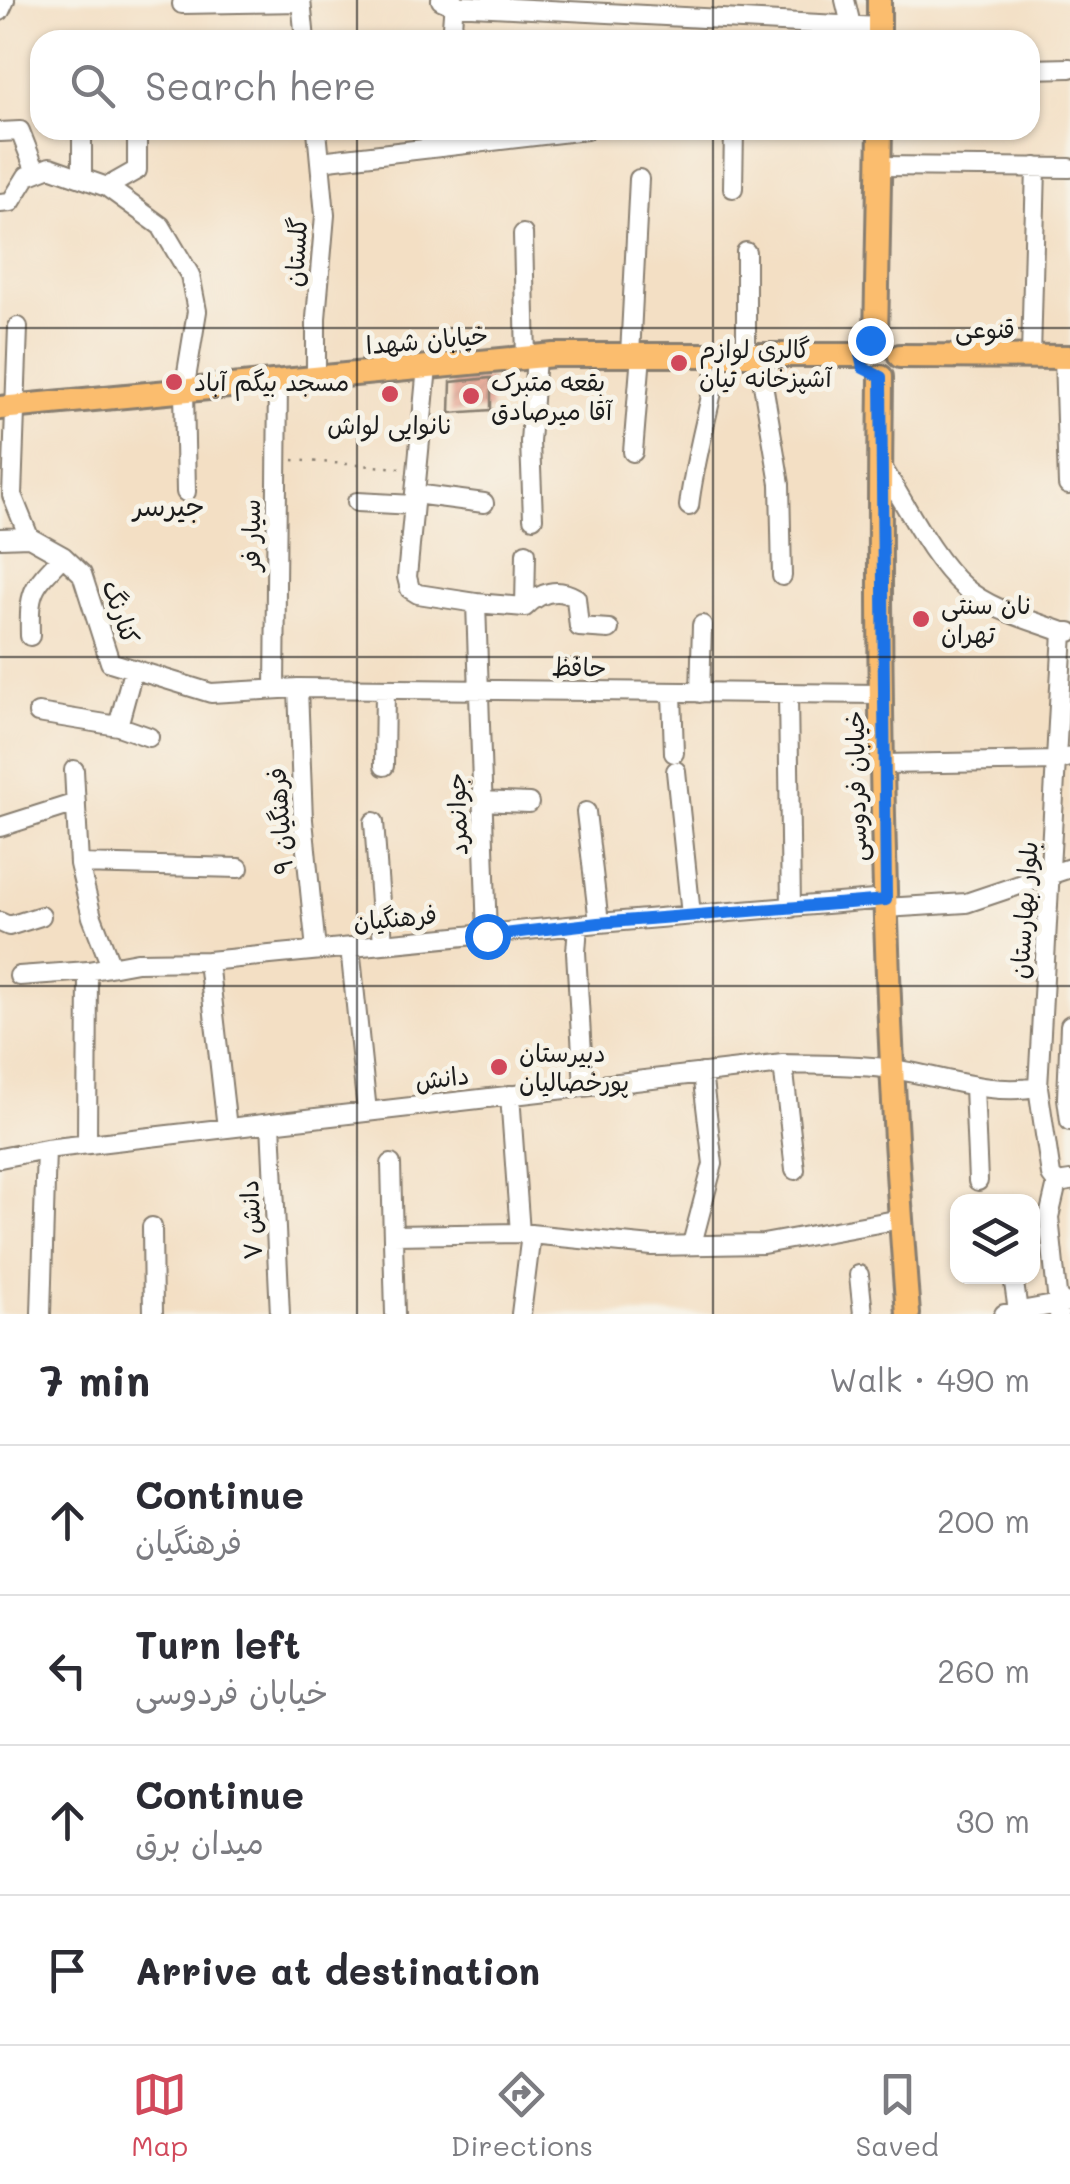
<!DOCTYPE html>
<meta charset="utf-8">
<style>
:root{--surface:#fff;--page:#f7f7f7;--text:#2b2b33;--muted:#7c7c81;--line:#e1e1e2;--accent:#d1495b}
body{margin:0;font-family:Mali,"Playpen Sans Arabic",sans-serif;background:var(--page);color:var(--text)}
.controls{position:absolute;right:30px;bottom:30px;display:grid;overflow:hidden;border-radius:20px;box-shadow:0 2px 8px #0004}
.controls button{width:90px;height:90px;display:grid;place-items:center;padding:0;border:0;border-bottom:2px solid var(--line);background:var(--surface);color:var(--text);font:50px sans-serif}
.stop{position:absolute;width:30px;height:30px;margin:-22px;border:8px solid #1a73e8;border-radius:50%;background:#fff}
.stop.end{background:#1a73e8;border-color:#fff;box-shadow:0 2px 10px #0008}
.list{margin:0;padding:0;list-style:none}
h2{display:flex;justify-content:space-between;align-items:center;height:130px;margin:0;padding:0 40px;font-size:42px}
h2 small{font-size:32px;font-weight:400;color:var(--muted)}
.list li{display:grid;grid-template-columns:65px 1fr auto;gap:30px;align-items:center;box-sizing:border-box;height:150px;padding:0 40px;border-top:2px solid var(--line)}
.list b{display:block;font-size:38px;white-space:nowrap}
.list p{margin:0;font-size:32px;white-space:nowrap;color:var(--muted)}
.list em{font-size:32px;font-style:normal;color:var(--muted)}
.icon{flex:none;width:55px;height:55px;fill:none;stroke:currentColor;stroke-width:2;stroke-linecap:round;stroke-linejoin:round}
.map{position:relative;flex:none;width:1070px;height:1314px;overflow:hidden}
.search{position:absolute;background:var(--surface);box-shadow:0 2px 8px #0004;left:30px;right:30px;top:30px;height:110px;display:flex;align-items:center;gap:25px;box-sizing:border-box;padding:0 35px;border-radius:30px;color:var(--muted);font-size:38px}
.sheet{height:730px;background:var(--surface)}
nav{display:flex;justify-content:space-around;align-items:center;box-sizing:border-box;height:140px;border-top:2px solid var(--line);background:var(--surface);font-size:28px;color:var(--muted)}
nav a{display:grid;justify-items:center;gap:5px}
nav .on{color:var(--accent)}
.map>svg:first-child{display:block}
.building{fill:url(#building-hatch)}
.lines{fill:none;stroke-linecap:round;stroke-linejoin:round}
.minor-casing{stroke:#887e70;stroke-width:22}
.major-casing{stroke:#887e70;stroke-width:28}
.path{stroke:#887e70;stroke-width:2.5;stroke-dasharray:2.5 8;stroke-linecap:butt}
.minor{stroke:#fff;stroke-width:18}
.major{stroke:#fbbd6e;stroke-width:22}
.route{stroke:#1a73e8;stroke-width:12}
.grid{fill:none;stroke:#1c1c1c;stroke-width:2.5;stroke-opacity:0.55}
.poi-dot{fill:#d1495b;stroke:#f7f3e8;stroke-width:4}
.labels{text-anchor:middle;stroke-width:10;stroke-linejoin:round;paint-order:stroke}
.street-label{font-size:25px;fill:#1c1c1c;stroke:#f7f3e8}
.poi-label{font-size:25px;fill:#1c1c1c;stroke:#f7f3e8;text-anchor:start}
.neighbourhood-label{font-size:28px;fill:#1c1c1c;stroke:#f7f3e8}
</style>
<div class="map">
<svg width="1070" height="1314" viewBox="0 0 1070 1314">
<defs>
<pattern id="building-hatch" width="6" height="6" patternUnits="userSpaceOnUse" patternTransform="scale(2.5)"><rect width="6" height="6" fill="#e2937f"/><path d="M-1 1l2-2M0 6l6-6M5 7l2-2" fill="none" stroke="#b67767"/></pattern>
</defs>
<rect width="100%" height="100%" fill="#f7f3e8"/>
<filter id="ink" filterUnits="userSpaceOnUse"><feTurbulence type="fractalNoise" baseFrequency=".01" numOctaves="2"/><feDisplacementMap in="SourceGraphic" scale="20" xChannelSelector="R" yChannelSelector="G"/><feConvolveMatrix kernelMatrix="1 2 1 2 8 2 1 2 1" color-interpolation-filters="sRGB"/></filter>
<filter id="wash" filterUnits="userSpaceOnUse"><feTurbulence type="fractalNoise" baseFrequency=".0048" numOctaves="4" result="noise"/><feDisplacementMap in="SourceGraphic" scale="40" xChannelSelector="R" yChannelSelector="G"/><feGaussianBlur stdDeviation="2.25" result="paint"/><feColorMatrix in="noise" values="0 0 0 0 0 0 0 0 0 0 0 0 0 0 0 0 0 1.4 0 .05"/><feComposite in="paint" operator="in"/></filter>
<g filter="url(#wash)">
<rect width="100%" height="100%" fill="#f3dfc4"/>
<g id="blocks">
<path class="building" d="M 491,378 L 491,410 L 450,413 L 451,382 Z"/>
</g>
</g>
<g filter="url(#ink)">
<use href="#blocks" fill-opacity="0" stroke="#887e70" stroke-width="2.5"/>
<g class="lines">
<defs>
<path id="minor" d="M 301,0 L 305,40
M 441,0 L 452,5 L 879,27
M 845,0 L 851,25
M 182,4 L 301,2
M 0,11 L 5,0
M 451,40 L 454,0
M 1030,69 L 1070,68
M 0,132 L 20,131 L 36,172
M 320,161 L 586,130
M 880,166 L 1070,168
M 82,178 L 82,130
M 107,187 L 137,170 L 137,130
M 733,188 L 734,130
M 0,203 L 11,202 L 27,176 L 50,167 L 107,187 L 161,226 L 190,275 L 197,311 L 184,391 L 186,492
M 523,234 L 526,358
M 18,327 L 12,495 L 29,537 L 63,556 L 82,574 L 110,662 L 211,693 L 298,688 L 882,694
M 630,355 L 639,179
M 746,355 L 746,252
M 758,355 L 780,484 L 782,576
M 1031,356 L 1036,167
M 1064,357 L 1068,485
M 427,367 L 407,577 L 410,589 L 418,594 L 476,603 L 487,936
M 316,378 L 316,318 L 325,215 L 317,130
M 633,452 L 641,355
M 880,464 C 905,502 930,557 964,587 C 990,610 1031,620 1063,632
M 415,494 L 484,503
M 357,502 L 414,505
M 689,506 C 695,455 711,406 719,355
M 533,518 L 530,442 L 536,357
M 0,538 L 29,537
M 476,603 L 525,607 C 540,592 558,587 576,598 L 579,627 L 609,629
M 525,607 L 526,553
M 1070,632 L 1063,632 L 1038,1087 L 1051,1175 L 1057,1183 L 1070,1181
M 30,636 C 29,590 31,589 63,556
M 298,688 L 303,820 L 316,950
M 275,689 L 278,382
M 672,693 L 674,753
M 700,693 L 702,625
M 788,695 L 791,908
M 38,713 L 118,726 L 149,737
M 118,726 L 133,671
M 883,764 L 1057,761 L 1070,757
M 384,766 L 385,690
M 74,770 L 79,864 L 92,917 L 111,966
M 676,771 L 691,915
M 482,801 L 529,803
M 586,812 L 599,923
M 374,822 L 383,943
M 0,827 L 76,803
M 79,864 L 239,868
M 885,908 L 966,903 L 1070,868
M 0,922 L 9,926 L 41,916
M 578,925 L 576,952 L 584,1087
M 350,947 L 367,1112
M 208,961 L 227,1128
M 19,976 L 88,971 L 137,962 L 208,961 L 599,923 L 886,899
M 1070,1025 L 1067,1098 L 1070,1121
M 783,1064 L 795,1170
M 974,1087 L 978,1181
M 510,1095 L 520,1233
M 271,1123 L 280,1314
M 87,1144 L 88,971
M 0,1158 L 46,1149 L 783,1064 C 819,1065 857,1064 892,1069 C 942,1076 988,1096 1038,1087
M 391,1164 L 395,1314
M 1057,1183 L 1049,1217 L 1059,1314
M 152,1227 L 153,1314
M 393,1235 L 520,1233 L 652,1246 L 763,1244 L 901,1219
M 692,1244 L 713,1164 L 702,1073
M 859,1275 L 863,1314
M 1013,1276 L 1018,1311
M 41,1314 L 46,1149
M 521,1314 L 531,1234
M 1004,1314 L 1070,1302"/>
<path id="major" d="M 879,0 L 879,40
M 876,338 L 880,130
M 900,356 L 1070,357
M 881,377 C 877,689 883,1003 908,1314
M 0,408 L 554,355 L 860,355"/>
</defs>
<use href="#minor" class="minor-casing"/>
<use href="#major" class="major-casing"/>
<path class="path" d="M 293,460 L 400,468"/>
<use href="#minor" class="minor"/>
<use href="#major" class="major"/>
</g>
</g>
<g class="lines" filter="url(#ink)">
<path class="route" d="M 487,936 L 598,923 L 886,900 L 881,377 L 863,368 L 860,355 L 870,340"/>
</g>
<path class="grid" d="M 357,0 L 357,40M 713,0 L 713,40M 357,130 L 357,1314M 713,130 L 713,1314M 0,328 L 1070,328M 0,657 L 1070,657M 0,986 L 1070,986"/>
<g class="poi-dot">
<circle cx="679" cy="363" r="10"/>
<circle cx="174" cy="382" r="10"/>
<circle cx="390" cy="394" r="10"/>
<circle cx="471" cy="396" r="10"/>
<circle cx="921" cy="619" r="10"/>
<circle cx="499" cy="1067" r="10"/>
</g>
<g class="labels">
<g class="street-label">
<text transform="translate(296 252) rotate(-86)" y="9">گلستان</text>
<text x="985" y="338">قنوعی</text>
<text transform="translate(427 340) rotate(-5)" y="9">خیابان شهدا</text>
<text transform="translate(251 535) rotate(-90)" y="9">سیار فر</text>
<text transform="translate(121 612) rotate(71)" y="9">کنارنگ</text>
<text transform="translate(579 667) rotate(1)" y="9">حافظ</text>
<text transform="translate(856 786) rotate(-91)" y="9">خیابان فردوسی</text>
<text transform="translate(457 814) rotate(-92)" y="9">جوانمرد</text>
<text transform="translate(280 821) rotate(-94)" y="9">فرهنگیان ۹</text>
<text transform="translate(1024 910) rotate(-86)" y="9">بلوار بهارستان</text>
<text transform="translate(395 918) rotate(-5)" y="9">فرهنگیان</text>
<text transform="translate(442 1078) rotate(-7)" y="9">دانش</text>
<text transform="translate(251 1220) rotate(-93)" y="9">دانش ۷</text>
</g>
<g class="poi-label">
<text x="699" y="358">گالری لوازم<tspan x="699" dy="29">آشپزخانه تیان</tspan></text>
<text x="194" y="391">مسجد بیگم آباد</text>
<text x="491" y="391">بقعه متبرک<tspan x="491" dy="29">آقا میرصادق</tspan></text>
<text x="390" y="434" text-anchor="middle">نانوایی لواش</text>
<text x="941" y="614">نان سنتی<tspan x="941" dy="29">تهران</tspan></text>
<text x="519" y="1062">دبیرستان<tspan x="519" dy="29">پورخصالیان</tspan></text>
</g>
<g class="neighbourhood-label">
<text x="169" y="516">جیرسر</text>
</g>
</g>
</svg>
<div class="controls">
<button><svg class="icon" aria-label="layers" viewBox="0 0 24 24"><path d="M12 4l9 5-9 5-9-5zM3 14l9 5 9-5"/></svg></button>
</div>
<div class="stop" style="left:487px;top:936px"></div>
<div class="stop end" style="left:870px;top:340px"></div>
<div class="search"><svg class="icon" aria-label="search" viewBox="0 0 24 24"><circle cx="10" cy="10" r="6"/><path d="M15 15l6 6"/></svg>Search here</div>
</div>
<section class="sheet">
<h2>7 min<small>Walk · 490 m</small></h2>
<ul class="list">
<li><svg class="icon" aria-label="ahead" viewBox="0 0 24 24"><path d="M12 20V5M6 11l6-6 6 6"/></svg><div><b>Continue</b><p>فرهنگیان</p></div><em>200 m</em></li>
<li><svg class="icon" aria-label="left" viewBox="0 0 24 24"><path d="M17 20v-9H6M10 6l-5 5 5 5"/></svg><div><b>Turn left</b><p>خیابان فردوسی</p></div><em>260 m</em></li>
<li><svg class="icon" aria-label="ahead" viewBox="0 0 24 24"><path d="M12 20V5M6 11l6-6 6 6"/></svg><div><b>Continue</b><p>میدان برق</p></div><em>30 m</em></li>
<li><svg class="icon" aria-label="arrive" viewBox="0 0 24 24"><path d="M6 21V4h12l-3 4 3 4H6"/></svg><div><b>Arrive at destination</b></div></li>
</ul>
</section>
<nav>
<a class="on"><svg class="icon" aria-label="map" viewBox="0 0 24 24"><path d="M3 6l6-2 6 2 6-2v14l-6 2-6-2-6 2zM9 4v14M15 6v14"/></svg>Map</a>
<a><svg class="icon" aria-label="directions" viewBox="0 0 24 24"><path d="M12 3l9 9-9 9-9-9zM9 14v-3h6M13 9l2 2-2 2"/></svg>Directions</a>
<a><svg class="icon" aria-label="saved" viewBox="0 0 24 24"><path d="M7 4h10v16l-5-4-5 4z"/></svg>Saved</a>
</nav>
